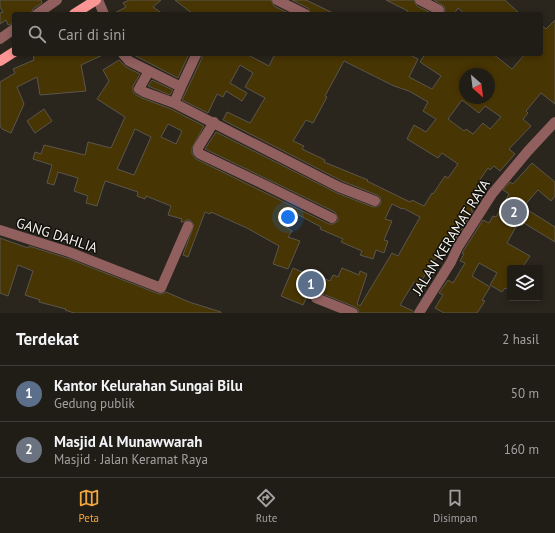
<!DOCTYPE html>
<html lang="id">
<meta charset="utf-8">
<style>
:root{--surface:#201c16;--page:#2d2923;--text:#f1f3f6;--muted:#a2a1a1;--line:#3d3a35;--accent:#f0a63e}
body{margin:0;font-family:"PT Sans",sans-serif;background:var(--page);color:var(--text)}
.controls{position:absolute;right:12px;bottom:12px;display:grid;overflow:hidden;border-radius:4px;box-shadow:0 2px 6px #0003}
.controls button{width:36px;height:36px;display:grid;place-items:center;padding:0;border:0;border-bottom:1px solid var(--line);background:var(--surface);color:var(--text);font:20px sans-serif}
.compass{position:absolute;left:459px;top:68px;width:36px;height:36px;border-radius:50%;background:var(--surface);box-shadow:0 2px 6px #0003;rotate:152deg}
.you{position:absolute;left:288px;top:217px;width:14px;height:14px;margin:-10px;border:3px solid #fff;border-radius:50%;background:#1a73e8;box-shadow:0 0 0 6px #1a73e833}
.badge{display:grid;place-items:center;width:26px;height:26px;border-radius:50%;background:var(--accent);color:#fff;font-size:13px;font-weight:700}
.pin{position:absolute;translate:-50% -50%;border:2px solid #fff;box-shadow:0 1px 4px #0006}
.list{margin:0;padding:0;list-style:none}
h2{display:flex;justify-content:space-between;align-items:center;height:52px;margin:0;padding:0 16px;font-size:17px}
h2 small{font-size:13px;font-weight:400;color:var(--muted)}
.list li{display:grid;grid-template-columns:26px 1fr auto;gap:12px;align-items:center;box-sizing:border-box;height:56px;padding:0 16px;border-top:1px solid var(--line)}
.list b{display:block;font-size:15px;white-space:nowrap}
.list p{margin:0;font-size:13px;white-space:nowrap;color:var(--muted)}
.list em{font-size:13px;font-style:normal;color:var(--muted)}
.icon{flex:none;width:22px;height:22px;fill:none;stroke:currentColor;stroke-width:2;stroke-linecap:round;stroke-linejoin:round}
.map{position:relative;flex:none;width:555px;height:313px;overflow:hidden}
.search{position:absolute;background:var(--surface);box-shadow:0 2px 6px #0003;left:12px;right:12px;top:12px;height:44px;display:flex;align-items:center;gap:10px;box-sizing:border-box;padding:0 14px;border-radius:4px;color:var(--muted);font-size:15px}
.sheet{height:164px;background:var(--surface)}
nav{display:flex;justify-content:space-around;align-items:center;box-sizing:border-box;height:56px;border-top:1px solid var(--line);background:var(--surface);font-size:11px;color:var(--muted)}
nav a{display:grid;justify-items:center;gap:2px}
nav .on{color:var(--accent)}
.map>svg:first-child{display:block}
.building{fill:#483504;stroke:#5b564c;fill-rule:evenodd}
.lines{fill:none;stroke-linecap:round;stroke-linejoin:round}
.minor{stroke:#905f5e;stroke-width:10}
.major{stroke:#fb9695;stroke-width:10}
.labels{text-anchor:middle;stroke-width:3;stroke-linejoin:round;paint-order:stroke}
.street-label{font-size:14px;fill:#f7f4ee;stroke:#110f0b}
</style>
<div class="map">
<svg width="555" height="313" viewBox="0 0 555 313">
<rect width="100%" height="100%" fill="#2a261d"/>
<path class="building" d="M 0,0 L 41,0 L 42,3 L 33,9 L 31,14 L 14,14 L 14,23 L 8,25 L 6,20 L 0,24 L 0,13 L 3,12 L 0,7 Z
M 129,0 L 161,0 L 153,7 L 163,14 L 113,14 L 126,7 L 123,3 Z
M 175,0 L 271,0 L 274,6 L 290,14 L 193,14 Z
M 292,0 L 306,0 L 335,14 L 311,14 L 308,8 Z
M 386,0 L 414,0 L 417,6 L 433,14 L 407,14 L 408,11 Z
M 434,0 L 505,0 L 520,14 L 465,14 L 458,8 L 454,14 L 444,14 L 445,10 L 444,6 Z
M 555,20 L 555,104 L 541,93 L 526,111 L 528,113 L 523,119 L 531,126 L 509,149 L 515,154 L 500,171 L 494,166 L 490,170 L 488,168 L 479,181 L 481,182 L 472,194 L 478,198 L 471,210 L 473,211 L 453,243 L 447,239 L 419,285 L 414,282 L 400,305 L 413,311 L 413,313 L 359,313 L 358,309 L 355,307 L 318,292 L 310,290 L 303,305 L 281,296 L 293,268 L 315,278 L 316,275 L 330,281 L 333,275 L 338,277 L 342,268 L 359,275 L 360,271 L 367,274 L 357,304 L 360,306 L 392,253 L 398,256 L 420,217 L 403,208 L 402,209 L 392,204 L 385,219 L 392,221 L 384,240 L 388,241 L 384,253 L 376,250 L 373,259 L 360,255 L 362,251 L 341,242 L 343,239 L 320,229 L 321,227 L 295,213 L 286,227 L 292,231 L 288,237 L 300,241 L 288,269 L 273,264 L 279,246 L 247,228 L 211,212 L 210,214 L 205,212 L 188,257 L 183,255 L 194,225 L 190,220 L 187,220 L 183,222 L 181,222 L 182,219 L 168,215 L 171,206 L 146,196 L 145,199 L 137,196 L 138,192 L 105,181 L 97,206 L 86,203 L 88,196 L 74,191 L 78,178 L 58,172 L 54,185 L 47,183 L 52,165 L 33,159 L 35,152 L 41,154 L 44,145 L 85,155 L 88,142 L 111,148 L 125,117 L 97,99 L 109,81 L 103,70 L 119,60 L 126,67 L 140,74 L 133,86 L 133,92 L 135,94 L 142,98 L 171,109 L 204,126 L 192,148 L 192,154 L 196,159 L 329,224 L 333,224 L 338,221 L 338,218 L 335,212 L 205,149 L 216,132 L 337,193 L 373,207 L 379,206 L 381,203 L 380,197 L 377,195 L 342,181 L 223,120 L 227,112 L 250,123 L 265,98 L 245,87 L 253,73 L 240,65 L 230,83 L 247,93 L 242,101 L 226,91 L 223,97 L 217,94 L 208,113 L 182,100 L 202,58 L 202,54 L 246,54 L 269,66 L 275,54 L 408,54 L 418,59 L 409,77 L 432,89 L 441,76 L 420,62 L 425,54 L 493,54 L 512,69 L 525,54 L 541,54 L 541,25 L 546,29 ZM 344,61 L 394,86 L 409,91 L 428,102 L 423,111 L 436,119 L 426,132 L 414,125 L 407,139 L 438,158 L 442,153 L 458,164 L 448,178 L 445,176 L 433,194 L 432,193 L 424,206 L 412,200 L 410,202 L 367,181 L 368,180 L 324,162 L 325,160 L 302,149 L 304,146 L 293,141 L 306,120 L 313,123 L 327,97 L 325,96 ZM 465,74 L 489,74 L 489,98 L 474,98 L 474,100 L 471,98 L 465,98 ZM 462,100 L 479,113 L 485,106 L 501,117 L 490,129 L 483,123 L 473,134 L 466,129 L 464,131 L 448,119 ZM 168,124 L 182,131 L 176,144 L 161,137 ZM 135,129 L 151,137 L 134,175 L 117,169 Z
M 33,54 L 105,54 L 81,65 L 86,91 L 40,95 L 37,77 L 17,87 L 24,104 L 11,133 L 2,129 L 0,126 L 0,82 L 15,73 L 13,69 L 34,60 Z
M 132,54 L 189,54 L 178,78 Z
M 152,80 L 173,90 L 170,95 L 148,86 Z
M 44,109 L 52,121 L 35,133 L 27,121 Z
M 532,163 L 555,182 L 555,196 L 551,201 L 538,190 L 523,207 L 555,227 L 555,242 L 524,223 L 522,226 L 518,223 L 507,243 L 530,256 L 522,268 L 510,268 L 510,290 L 505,288 L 502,292 L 490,285 L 497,273 L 479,263 L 472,276 L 490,287 L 482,300 L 485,301 L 477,313 L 444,313 L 435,308 L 443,295 L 439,293 L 448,280 L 453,283 L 465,263 L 460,261 L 464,254 L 462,253 L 483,220 L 489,223 L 493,216 L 496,217 L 509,194 L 503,190 L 510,182 L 513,184 Z
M 0,238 L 28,248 L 29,246 L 67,258 L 159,294 L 162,294 L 166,292 L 189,302 L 221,312 L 221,313 L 74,313 L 65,310 L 66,309 L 39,302 L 40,300 L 25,295 L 33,271 L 18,265 L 8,296 L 0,293 Z"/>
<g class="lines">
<path class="minor" d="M 98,0 L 104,14
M 277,0 L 305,14
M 420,0 L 439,10
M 37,14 L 57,0
M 0,39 L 14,29
M 123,54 L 129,61 L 181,87 L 196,55
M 149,71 L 140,87 L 139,89 L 144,92 L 174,103 L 181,87
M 174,103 L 339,187 L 375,201
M 214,122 L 198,148 L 198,152 L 200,154 L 269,187 L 332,218
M 0,230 L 69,252 L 161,288 L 188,226
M 316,298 L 353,313
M 419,313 L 451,262 L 458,247 L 492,194 L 528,151 L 555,122"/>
<path class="major" d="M 74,14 L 96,0
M 0,61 L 14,52"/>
</g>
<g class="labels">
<g class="street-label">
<text transform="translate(57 235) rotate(18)" y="5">GANG DAHLIA</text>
<text transform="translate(451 237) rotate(-58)" y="5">JALAN KERAMAT RAYA</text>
</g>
</g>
</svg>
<div class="controls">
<button><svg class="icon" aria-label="layers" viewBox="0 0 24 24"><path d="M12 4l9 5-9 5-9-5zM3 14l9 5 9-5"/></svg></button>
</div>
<svg class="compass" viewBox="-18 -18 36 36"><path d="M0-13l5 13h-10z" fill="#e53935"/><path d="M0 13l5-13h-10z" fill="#a2a1a1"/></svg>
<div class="you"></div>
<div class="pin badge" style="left:311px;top:284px;background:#5c6f8a">1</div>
<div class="pin badge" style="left:514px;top:212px;background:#6b7280">2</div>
<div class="search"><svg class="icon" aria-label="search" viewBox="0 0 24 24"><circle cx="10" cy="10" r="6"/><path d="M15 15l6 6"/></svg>Cari di sini</div>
</div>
<section class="sheet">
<h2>Terdekat<small>2 hasil</small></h2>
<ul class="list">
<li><span class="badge" style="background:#5c6f8a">1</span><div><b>Kantor Kelurahan Sungai Bilu</b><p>Gedung publik</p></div><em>50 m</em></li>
<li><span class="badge" style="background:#6b7280">2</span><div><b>Masjid Al Munawwarah</b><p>Masjid · Jalan Keramat Raya</p></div><em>160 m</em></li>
</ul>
</section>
<nav>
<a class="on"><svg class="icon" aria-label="map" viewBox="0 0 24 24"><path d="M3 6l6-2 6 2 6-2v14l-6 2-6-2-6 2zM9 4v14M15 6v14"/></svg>Peta</a>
<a><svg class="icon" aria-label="directions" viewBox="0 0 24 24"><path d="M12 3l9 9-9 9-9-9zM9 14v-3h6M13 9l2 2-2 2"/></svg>Rute</a>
<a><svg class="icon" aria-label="saved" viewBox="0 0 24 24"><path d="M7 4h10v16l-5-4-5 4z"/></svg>Disimpan</a>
</nav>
